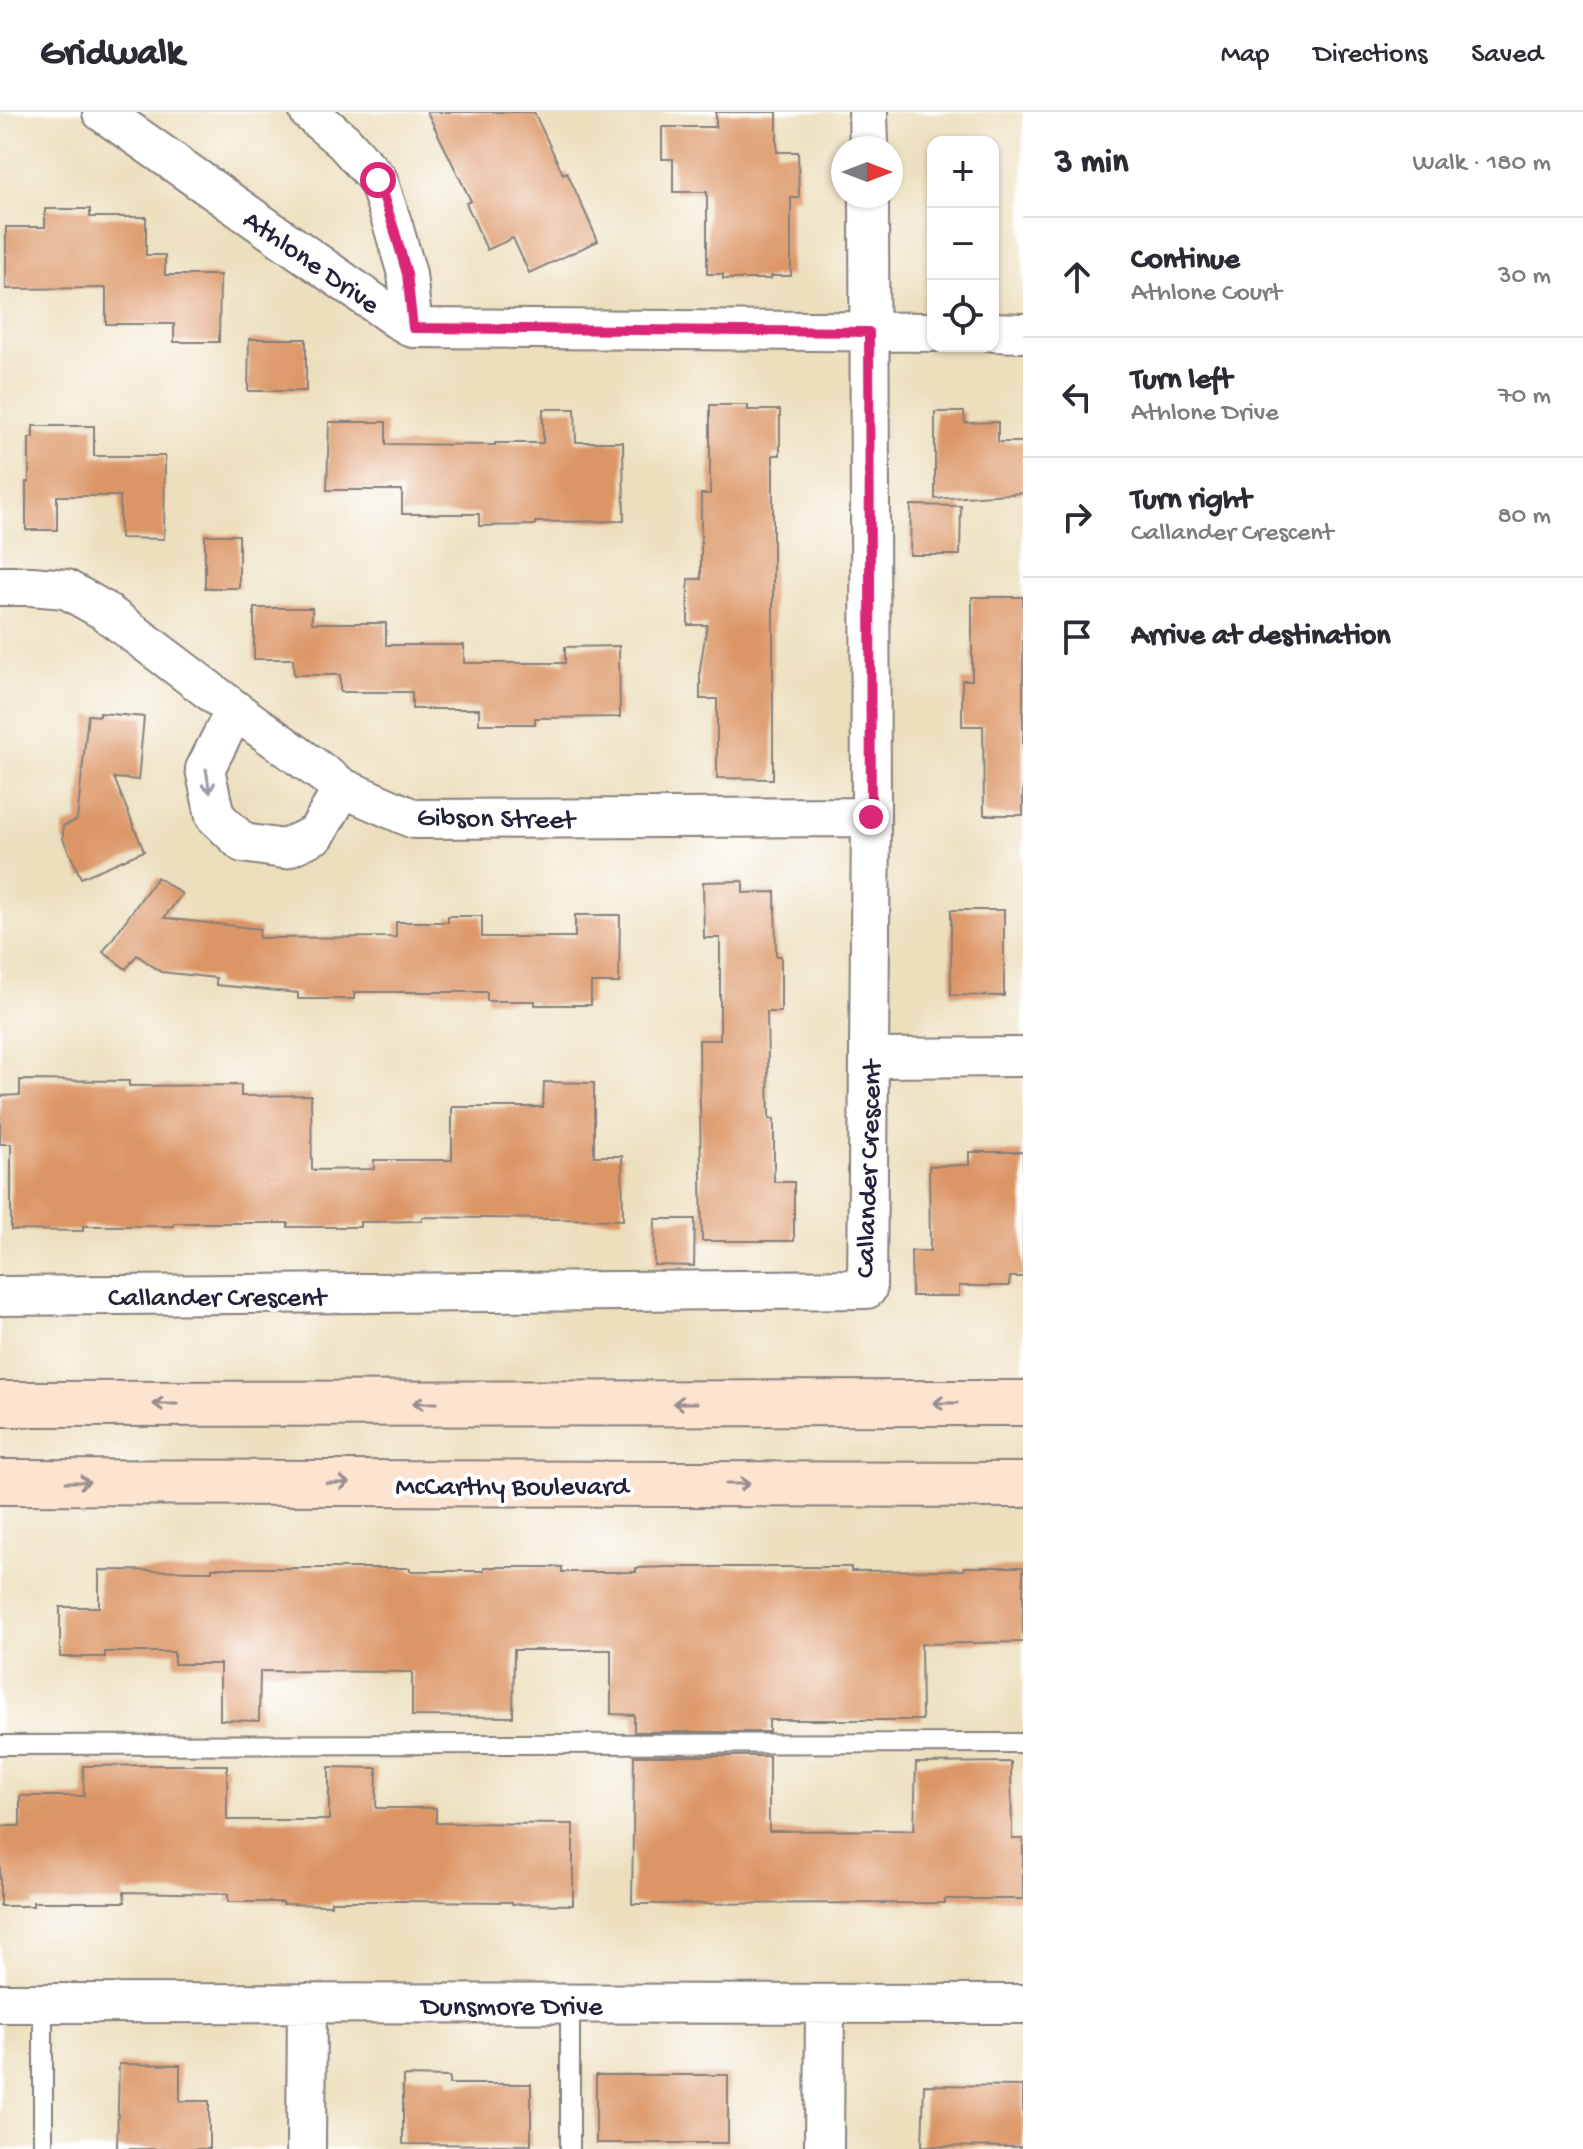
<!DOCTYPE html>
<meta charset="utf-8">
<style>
:root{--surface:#fff;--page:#f2f2f3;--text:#2b2b33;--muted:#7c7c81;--line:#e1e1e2}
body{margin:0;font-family:"Gochi Hand",sans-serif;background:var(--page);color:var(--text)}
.controls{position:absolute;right:24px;top:24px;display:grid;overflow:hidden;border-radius:16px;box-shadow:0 2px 6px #0004}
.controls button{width:72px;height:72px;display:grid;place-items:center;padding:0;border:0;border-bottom:2px solid var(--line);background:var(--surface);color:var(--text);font:40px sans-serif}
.compass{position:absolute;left:831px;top:24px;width:72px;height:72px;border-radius:50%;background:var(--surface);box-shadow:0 2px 6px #0004;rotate:90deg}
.stop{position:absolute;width:24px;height:24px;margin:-18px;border:6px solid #db2777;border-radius:50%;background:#fff}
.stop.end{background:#db2777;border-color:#fff;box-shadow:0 2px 8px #0008}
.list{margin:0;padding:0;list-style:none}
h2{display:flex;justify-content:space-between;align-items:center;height:104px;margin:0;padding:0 32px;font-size:34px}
h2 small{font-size:26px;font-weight:400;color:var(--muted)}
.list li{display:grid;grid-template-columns:52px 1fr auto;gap:24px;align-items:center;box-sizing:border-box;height:120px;padding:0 32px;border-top:2px solid var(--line)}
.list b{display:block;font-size:30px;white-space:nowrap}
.list p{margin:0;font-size:26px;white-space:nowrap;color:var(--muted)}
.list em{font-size:26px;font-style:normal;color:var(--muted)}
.icon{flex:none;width:44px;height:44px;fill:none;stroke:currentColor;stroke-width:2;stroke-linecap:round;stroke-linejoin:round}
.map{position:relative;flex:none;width:1023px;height:2037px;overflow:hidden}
header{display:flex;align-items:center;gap:48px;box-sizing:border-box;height:112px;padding:0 40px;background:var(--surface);border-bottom:2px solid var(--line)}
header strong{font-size:38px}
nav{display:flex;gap:44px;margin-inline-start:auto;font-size:28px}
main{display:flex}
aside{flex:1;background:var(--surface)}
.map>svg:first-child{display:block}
.building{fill:#dc9565}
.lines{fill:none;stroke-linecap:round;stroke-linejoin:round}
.service-casing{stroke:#87807c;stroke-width:22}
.minor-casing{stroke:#87807c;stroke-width:42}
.secondary-casing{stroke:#87807c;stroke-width:48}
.service{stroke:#fff;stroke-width:18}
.minor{stroke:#fff;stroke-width:38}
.secondary{stroke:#fde4d1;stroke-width:44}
.oneway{stroke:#9c9ca7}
.oneway2{stroke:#9a8d8e}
.route{stroke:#db2777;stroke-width:10}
.labels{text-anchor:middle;stroke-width:8;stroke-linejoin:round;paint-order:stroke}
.street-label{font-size:28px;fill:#22223b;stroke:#fff}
</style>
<header>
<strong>Gridwalk</strong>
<nav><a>Map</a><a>Directions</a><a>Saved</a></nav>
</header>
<main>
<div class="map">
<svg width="1023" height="2037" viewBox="0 0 1023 2037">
<rect width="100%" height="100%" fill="#fff"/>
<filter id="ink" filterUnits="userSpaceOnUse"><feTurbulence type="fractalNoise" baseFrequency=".0125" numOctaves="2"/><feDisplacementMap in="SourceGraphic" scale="16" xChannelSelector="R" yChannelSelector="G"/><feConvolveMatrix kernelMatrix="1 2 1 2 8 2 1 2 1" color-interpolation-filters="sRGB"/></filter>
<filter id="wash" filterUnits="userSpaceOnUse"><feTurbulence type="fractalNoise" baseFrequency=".006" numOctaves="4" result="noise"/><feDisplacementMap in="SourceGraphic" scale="32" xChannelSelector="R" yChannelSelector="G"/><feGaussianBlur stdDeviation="1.8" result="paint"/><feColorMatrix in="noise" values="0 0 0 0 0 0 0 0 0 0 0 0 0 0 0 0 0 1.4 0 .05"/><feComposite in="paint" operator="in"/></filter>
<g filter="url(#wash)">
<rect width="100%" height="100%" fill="#ecdfbd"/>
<g id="blocks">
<path class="building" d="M 427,0 L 534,0 L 563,62 L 567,60 L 598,129 L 529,161 L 513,126 L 487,138 L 466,91 L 471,89 Z
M 716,0 L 777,0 L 777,40 L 798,40 L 799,86 L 791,86 L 791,164 L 771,164 L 771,167 L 723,167 L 723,162 L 707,162 L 707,80 L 673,80 L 673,47 L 662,47 L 662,15 L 716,15 Z
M 45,97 L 90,97 L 90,105 L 146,105 L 146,143 L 165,143 L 165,163 L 220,163 L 219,230 L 174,230 L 174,212 L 106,212 L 106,176 L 6,177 L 6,115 L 45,115 Z
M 249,227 L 306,227 L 306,279 L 248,279 Z
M 710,293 L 748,293 L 748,298 L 780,298 L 780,343 L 773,343 L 773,667 L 717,666 L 717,587 L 700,587 L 700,556 L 707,513 L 688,513 L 688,467 L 701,467 L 701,382 L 710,382 Z
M 543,297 L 575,297 L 576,330 L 623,330 L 624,409 L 535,410 L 535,413 L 479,414 L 479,402 L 402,402 L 402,378 L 327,378 L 329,310 L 386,310 L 386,332 L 495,333 L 495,331 L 543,331 Z
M 935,300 L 964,300 L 965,311 L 998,310 L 998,330 L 1023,330 L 1023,381 L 935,387 Z
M 33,314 L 94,314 L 94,344 L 165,344 L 164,427 L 120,426 L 120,384 L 57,384 L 57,418 L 26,418 L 26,370 L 29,370 L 29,326 L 33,326 Z
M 911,393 L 961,394 L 960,443 L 910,443 Z
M 205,423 L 239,423 L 239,476 L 205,476 Z
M 972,485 L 1023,485 L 1023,703 L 984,703 L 983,614 L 962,614 L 962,568 L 972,568 Z
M 254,496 L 312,496 L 312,511 L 386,511 L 386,533 L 464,533 L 464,551 L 565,551 L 565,535 L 619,534 L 620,605 L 535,606 L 535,612 L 479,612 L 479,597 L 412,597 L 412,580 L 340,580 L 340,563 L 294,563 L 293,547 L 254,547 Z
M 100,601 L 144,605 L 138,668 L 114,666 L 144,739 L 81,766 L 63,727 L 63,714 L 77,708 L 88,603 L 100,604 Z
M 157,765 L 182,782 L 164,806 L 260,817 L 259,826 L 396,825 L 396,810 L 448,810 L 448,804 L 482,804 L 482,825 L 575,825 L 575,803 L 620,803 L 619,871 L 591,871 L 591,893 L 535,893 L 535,889 L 487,889 L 487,880 L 354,880 L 354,887 L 298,887 L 298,881 L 216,873 L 216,866 L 161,860 L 137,843 L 126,857 L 103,840 Z
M 743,769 L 743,781 L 775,780 L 776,844 L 781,844 L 781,900 L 767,900 L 769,1007 L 774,1007 L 774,1070 L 794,1070 L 794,1129 L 702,1129 L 699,928 L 720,928 L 720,826 L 704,826 L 703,770 Z
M 951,798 L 1004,798 L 1004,884 L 951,883 Z
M 20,968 L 129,969 L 129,974 L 241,973 L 241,984 L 311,983 L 312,1058 L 374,1057 L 374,1048 L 452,1048 L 452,995 L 543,995 L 544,970 L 594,971 L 594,1044 L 622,1044 L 623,1108 L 422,1105 L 422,1109 L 360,1110 L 360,1115 L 288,1115 L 288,1111 L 174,1111 L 174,1114 L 83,1114 L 83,1119 L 11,1118 L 11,1032 L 0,1032 L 0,984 L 20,983 Z
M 969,1040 L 1023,1040 L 1023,1165 L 1010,1165 L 1009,1174 L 959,1174 L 959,1184 L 912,1184 L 911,1139 L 930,1139 L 929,1054 L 969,1053 Z
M 655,1107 L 695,1107 L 694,1154 L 654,1153 Z
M 484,1455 L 562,1455 L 562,1460 L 636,1460 L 636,1456 L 669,1455 L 851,1455 L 851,1459 L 964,1458 L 964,1455 L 1023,1455 L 1023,1530 L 921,1532 L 922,1608 L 769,1608 L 769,1620 L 634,1620 L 634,1603 L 611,1602 L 611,1538 L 514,1538 L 513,1605 L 412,1604 L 412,1560 L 260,1559 L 259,1609 L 220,1608 L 220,1552 L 174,1552 L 174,1540 L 105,1540 L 105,1545 L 60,1545 L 60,1495 L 99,1495 L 99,1458 L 212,1459 L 212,1456 L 410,1456 L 410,1459 L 484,1459 Z
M 634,1644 L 769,1644 L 769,1719 L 914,1718 L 916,1651 L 1011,1650 L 1012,1727 L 1023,1727 L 1023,1787 L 945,1787 L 945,1791 L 632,1792 Z
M 156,1653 L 227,1653 L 227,1708 L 329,1708 L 329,1655 L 377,1656 L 376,1696 L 436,1696 L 436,1711 L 573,1712 L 573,1793 L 512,1792 L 512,1790 L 403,1789 L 331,1789 L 331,1793 L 283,1792 L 283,1790 L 228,1790 L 228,1782 L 124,1780 L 125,1790 L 33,1790 L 33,1794 L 0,1794 L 0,1714 L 20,1714 L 20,1684 L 84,1684 L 83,1654 Z
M 119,1952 L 180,1953 L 180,1989 L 209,1989 L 209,2037 L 117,2037 Z
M 596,1963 L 728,1963 L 728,2031 L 596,2031 Z
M 403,1964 L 449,1965 L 449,1972 L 531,1972 L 531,2033 L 403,2032 Z
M 924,1973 L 1023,1974 L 1023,2035 L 922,2034 Z"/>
</g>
</g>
<g filter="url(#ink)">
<use href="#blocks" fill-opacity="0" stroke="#87807c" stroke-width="2"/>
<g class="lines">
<defs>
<path id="service" d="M 0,1633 L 1023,1631
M 43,1891 L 43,2037
M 570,1892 L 570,2037"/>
<path id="minor" d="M 102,0 L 397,207 L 413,216 L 933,220
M 309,0 L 344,30 L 378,68 L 394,117 L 407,162 L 413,216
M 868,0 L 869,36
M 993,220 L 1023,221
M 0,474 L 31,474 L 66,477 L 103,498 L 235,598 L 343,676 L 414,707 L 871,705
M 235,598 L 205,657 L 215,704 L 243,731 L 284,737 L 316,722 L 343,676
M 870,946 L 1023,945
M 0,1184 L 867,1177 L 871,705 L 869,84
M 0,1891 L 1023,1892
M 306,2037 L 307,1891
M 824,2037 L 825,1892"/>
<path id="secondary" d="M 0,1292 L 1023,1291
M 0,1370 L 1023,1373"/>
</defs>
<use href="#service" class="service-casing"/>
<use href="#minor" class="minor-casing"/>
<use href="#secondary" class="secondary-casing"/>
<use href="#service" class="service"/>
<use href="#minor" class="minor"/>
<use href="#secondary" class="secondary"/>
</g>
<defs><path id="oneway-shaft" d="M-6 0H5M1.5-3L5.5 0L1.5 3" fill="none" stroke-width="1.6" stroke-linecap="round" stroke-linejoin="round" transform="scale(2)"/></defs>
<use class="oneway" href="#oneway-shaft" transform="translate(208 669) rotate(81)"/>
<g class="oneway2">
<use href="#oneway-shaft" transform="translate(425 1291) rotate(180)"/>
<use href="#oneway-shaft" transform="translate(685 1291) rotate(180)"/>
<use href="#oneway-shaft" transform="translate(945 1291) rotate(180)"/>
<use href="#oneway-shaft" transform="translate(165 1292) rotate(180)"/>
<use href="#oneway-shaft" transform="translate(78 1370)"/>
<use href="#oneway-shaft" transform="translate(338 1371)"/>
<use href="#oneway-shaft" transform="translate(738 1372)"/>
</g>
</g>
<g class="lines" filter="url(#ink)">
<path class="route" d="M 378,68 L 394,117 L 407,162 L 413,216 L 869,220 L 871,705"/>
</g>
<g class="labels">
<g class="street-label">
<text transform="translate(313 148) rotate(35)" y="10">Athlone Drive</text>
<text transform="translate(496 704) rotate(1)" y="10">Gibson Street</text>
<text transform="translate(866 1057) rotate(-88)" y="10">Callander Crescent</text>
<text x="217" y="1193">Callander Crescent</text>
<text x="512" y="1382">McCarthy Boulevard</text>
<text x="512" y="1902">Dunsmore Drive</text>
</g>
</g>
</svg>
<div class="controls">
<button>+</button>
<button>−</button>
<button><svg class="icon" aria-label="locate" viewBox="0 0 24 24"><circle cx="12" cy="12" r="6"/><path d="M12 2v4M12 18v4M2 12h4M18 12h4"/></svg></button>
</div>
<svg class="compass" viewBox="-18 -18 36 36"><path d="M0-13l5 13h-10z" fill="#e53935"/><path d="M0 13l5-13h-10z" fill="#7c7c81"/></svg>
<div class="stop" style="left:378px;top:68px"></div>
<div class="stop end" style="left:871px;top:705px"></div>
</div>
<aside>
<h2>3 min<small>Walk · 180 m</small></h2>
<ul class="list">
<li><svg class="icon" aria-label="ahead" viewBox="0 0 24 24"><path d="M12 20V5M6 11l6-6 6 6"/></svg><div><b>Continue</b><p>Athlone Court</p></div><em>30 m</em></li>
<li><svg class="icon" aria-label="left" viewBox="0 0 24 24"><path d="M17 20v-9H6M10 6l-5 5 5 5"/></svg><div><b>Turn left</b><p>Athlone Drive</p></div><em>70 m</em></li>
<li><svg class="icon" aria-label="right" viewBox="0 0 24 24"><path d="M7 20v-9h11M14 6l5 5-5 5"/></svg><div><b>Turn right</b><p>Callander Crescent</p></div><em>80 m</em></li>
<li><svg class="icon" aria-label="arrive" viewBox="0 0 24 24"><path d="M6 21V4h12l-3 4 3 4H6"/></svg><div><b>Arrive at destination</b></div></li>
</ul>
</aside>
</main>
